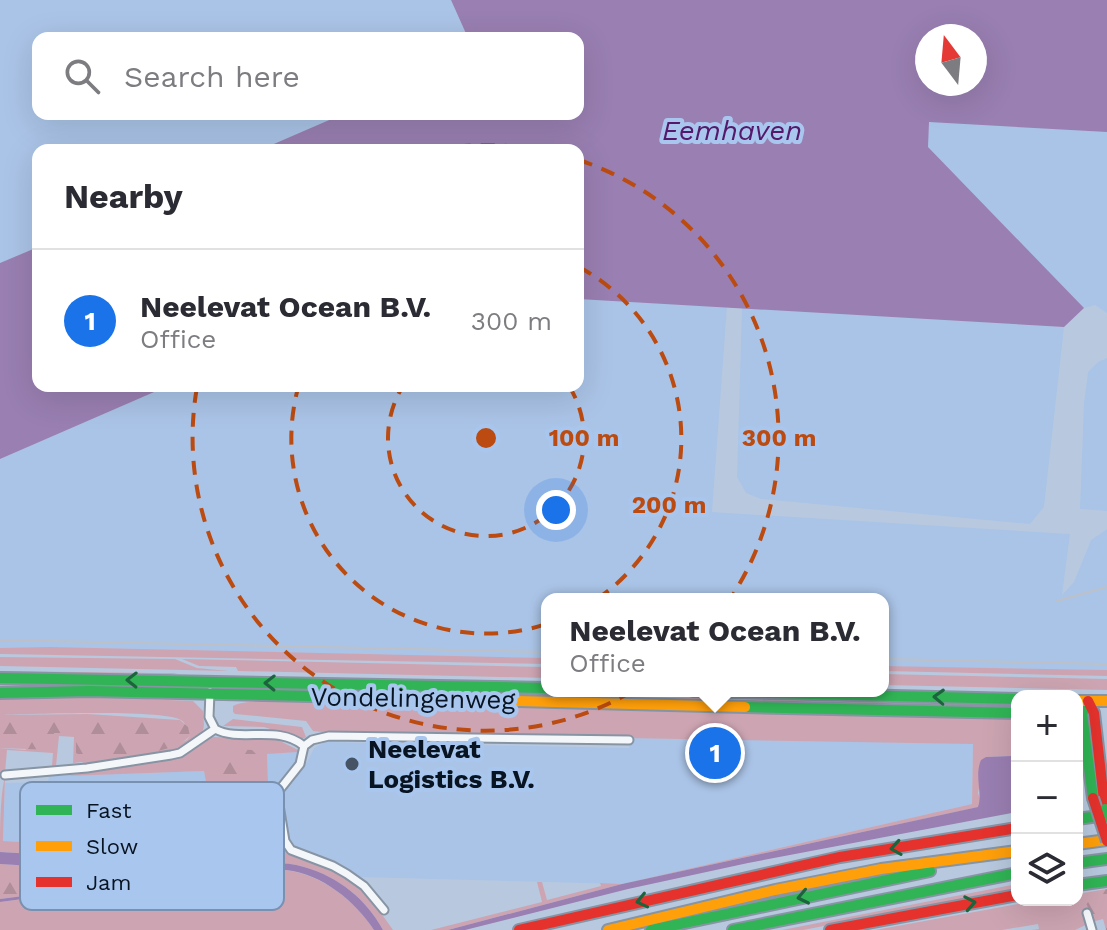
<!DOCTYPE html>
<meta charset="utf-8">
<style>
:root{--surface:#fff;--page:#f2f2f3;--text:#2b2b33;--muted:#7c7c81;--line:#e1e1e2;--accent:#1a73e8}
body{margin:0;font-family:"Work Sans",sans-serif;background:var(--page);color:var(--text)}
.controls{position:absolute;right:24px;bottom:24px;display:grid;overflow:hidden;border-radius:16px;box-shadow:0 8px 32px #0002}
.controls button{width:72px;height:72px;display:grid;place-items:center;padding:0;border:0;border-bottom:2px solid var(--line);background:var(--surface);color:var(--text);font:40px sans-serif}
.compass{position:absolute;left:915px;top:24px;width:72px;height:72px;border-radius:50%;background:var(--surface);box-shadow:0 8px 32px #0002;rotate:344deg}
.you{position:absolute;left:556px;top:510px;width:28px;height:28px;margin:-20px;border:6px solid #fff;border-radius:50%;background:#1a73e8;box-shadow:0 0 0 12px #1a73e833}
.badge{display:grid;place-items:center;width:52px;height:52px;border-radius:50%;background:var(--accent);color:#fff;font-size:26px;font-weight:700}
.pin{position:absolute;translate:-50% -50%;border:4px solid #fff;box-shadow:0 2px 8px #0006}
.popup{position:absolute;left:541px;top:593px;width:348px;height:104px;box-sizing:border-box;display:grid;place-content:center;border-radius:16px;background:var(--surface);filter:drop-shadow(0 2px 6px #0005);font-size:26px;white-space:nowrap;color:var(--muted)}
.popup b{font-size:30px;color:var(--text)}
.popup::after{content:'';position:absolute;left:50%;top:100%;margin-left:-16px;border:16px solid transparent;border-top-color:var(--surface)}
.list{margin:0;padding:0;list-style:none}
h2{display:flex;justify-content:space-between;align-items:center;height:104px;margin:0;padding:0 32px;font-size:34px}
h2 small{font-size:26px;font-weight:400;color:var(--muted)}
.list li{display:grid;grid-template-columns:52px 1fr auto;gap:24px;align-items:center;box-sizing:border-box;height:144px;padding:0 32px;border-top:2px solid var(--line)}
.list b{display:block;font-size:30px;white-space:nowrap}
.list p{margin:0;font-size:26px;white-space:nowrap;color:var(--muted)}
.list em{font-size:26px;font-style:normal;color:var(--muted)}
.icon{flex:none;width:44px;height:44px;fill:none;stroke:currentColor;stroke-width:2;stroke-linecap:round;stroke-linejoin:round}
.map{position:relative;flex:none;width:1107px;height:930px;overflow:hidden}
.search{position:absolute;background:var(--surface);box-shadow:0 8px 32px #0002;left:32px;top:32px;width:552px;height:88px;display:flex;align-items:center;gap:20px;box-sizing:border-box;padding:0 28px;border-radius:16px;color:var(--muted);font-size:30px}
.panel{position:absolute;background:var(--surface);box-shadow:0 8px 32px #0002;left:32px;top:144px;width:552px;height:248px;border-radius:16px}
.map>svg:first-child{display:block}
.built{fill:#aac4e7}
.grass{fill:#cda5b2}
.forest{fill:url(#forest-firs)}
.water{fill:#997fb2;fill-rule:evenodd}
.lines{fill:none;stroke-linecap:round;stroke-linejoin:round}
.street-casing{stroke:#8794a4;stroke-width:11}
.fast-casing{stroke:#8794a4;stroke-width:14}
.slow-casing{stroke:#8794a4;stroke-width:14}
.jam-casing{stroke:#8794a4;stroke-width:14}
.street{stroke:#f4f7fa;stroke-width:7}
.fast{stroke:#30b455;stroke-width:10}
.slow{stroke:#ff9f0a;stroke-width:10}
.jam{stroke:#e5322d;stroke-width:10}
.rail{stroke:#bdc1c7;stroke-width:2}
.fast-bridge-casing{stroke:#8794a4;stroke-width:14;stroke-linecap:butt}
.jam-bridge-casing{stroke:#8794a4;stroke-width:14;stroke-linecap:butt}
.fast-bridge{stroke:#30b455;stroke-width:10}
.jam-bridge{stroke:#e5322d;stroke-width:10}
.oneway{stroke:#1c643c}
.ring{fill:none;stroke:#bb4b10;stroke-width:4;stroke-dasharray:14 10}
.poi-dot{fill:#465364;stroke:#a9c7ee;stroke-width:3}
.labels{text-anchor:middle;stroke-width:8;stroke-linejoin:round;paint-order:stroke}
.street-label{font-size:26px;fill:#091422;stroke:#a9c7ee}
.poi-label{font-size:26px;font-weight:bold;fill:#091422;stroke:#a9c7ee;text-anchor:start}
.water-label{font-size:28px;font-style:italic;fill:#54196a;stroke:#a9c7ee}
.key{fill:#a9c7ee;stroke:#7991b1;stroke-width:2}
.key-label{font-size:22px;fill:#091422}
.centre{fill:#bb4b10;stroke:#a9c7ee;stroke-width:4}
.ring-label{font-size:24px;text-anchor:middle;font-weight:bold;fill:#bb4b10;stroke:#a9c7ee;stroke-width:8;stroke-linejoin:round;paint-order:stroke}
</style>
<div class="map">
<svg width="1107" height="930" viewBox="0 0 1107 930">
<defs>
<pattern id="forest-firs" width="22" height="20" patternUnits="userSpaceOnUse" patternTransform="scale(2)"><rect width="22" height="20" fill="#cda5b2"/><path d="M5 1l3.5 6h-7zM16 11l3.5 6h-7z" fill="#af8d99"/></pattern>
</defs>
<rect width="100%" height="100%" fill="#b8c9df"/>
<path class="built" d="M 0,0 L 451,0 L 468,38 L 38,38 L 38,114 L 343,114 L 260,150 L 38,150 L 38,247 L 0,263 Z
M 929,121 L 1107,132 L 1107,313 L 1095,305 L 1084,308 L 927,147 Z
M 578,299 L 727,307 L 712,512 L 1070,534 L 1062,595 L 1074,582 L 1091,540 L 1107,529 L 1107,675 L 883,670 L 883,599 L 547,599 L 547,662 L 0,653 L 0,459 L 168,386 L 578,386 Z
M 742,308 L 1064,327 L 1044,507 L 1030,524 L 761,499 L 746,493 L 737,477 Z
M 1107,358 L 1107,511 L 1080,509 L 1084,403 L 1088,372 L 1098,362 Z
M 630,738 L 973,743 L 972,804 L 622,884 L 358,877 L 335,863 L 296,850 L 287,839 L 282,791 L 307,762 L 314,748 L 325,742 L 629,748 Z
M 298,752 L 299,762 L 278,785 L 268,784 L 267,753 Z
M 204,771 L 218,852 L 110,847 L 109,852 L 41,849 L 41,843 L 3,841 L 5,783 L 48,782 L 49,776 Z"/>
<path class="grass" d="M 49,647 L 547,658 L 547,664 L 0,654 L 0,648 Z
M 0,657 L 175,659 L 197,668 L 229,671 L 0,666 Z
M 182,659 L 547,667 L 547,678 L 238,671 L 236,667 L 199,666 Z
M 883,666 L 1107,670 L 1107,676 L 883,671 Z
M 0,671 L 156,673 L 178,673 L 165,676 L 0,673 Z
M 883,674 L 1107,679 L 1107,690 L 883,685 Z
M 19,681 L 195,685 L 202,690 L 0,689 L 0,685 Z
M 342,688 L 1017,703 L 1017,708 L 261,691 Z
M 52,695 L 193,701 L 203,711 C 203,716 205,725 203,730 C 194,757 111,761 86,764 L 82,762 L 73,763 L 74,737 L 59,736 L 56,766 L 52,766 L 53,753 L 7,750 L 5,773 L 0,774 L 0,748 L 25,750 L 54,733 L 77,733 L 168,748 L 187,740 L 190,736 C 188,731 186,723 181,720 C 161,709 30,714 0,715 L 0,696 Z
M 272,699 L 412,702 L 436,708 L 463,709 L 464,705 L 480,704 L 895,713 L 914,717 L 1017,719 L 1017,760 L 1011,756 L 986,757 L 978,793 L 981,801 L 979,807 L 622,884 L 448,930 L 431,930 L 542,902 L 537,882 L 542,882 L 547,900 L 601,886 L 600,883 L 622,884 L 972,804 L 973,744 L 330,733 L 313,731 L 306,721 L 235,714 L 233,712 L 233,706 C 243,700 260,703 272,699 Z
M 233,719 L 302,727 L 306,737 L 302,739 L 264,727 L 223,726 Z
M 213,737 L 276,739 L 298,750 L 298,752 L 267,754 L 268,784 L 278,785 L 274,796 L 285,849 C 297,860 317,862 331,869 C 359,882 376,905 393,930 L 383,930 C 366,899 339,877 304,867 C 277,859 247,866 219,865 C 146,862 73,856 0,852 C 0,831 0,795 5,777 L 3,841 L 41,843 L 42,849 L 108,852 L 109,847 L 218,851 L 204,771 L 66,776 L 176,758 Z
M 119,870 L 194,874 L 208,878 L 250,873 L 253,870 C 264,870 275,868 286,870 C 322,875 355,900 374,930 L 0,930 L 0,902 L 105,888 L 117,881 Z
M 1017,884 L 1017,889 L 803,930 L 782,930 Z
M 1077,899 L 1087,904 L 1092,922 L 1075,930 L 1032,930 L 1039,929 L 1038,924 L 1002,930 L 875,930 L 1040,900 Z"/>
<path class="forest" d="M 88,714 L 180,720 L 188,727 L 190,736 C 171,757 107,757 80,755 L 76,753 L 76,733 L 54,733 L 53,750 L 0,748 L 0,715 Z
M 232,749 L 252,750 L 259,757 L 263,791 L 273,836 L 271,849 L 267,852 L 231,856 L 223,850 L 211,767 L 215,754 Z
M 0,864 L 116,870 L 115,881 L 105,886 L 0,899 Z
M 1107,889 L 1107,930 L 1106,930 L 1103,919 L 1092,922 L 1087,905 L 1077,899 L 1077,894 Z"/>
<path class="water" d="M 451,0 L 1107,0 L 1107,132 L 929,122 L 928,147 L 1084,308 L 1064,327 L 578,299 L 578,150 L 260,150 L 343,114 L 578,114 L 578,38 L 468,38 ZM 975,36 L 975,84 L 927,84 L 927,36 Z
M 38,247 L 38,386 L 168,386 L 0,459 L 0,263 Z
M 1011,756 L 1017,760 L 1017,812 L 748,863 L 628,889 L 465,930 L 448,930 L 622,884 L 978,807 C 983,794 974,776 981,760 L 986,757 Z
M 0,852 C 73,856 146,862 219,865 C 247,866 277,859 304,867 C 339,877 366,899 383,930 L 374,930 C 355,901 322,874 286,870 C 275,869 264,870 253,870 L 250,875 L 243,877 L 241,873 L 208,878 L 194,874 L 119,870 L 116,884 L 105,888 L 0,902 L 0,899 L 111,885 L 115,881 L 116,871 L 0,864 Z"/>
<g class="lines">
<defs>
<path id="street" d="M 210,692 L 209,717 L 215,729
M 5,775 L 87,768 L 171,755 L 180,753 L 215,729 C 241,743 277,724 304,746
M 384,910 L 364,886 L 347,874 L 333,866 L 291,850 L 285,841 L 277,793 L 300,764 L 304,746 L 312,740 L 329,736 L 629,740
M 1087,913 L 1092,930"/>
<path id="fast" d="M 0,678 L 547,688
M 693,691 L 1017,699
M 0,693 L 89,691 L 399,698
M 1088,701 L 1082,714 L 1093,798
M 745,707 L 1017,713
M 1077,819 L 1107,815
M 1077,863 L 1107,859
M 1077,885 L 1107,881
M 651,930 L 930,871
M 733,930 L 1017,873"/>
<path id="slow" d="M 399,698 L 745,707
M 1077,701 L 1107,701
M 1077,844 L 1107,840
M 608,930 L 775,890 L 881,869 L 1017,851"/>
<path id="jam" d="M 1088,701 L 1094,713 L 1105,809
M 519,930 L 840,857 L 1017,828
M 830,930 L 1017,895"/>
</defs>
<use href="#street" class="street-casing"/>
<use href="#fast" class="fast-casing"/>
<use href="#slow" class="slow-casing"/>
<use href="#jam" class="jam-casing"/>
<use href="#street" class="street"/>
<use href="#fast" class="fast"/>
<use href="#slow" class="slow"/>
<use href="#jam" class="jam"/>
<path class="rail" d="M 1057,601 L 1107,587
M 0,640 L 547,652
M 883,659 L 1107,664"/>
<defs>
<path id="fast-bridge" d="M 1105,809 L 1107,817"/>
<path id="jam-bridge" d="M 1093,798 L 1107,841"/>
</defs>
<use href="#fast-bridge" class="fast-bridge-casing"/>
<use href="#jam-bridge" class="jam-bridge-casing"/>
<use href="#fast-bridge" class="fast-bridge"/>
<use href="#jam-bridge" class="jam-bridge"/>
</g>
<defs><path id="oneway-chevron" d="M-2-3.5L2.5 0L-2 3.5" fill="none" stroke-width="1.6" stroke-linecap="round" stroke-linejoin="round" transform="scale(2)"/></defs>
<g class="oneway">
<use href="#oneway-chevron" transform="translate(132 680) rotate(-179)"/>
<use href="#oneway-chevron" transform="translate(270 683) rotate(-179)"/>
<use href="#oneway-chevron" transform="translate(939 697) rotate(-178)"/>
<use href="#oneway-chevron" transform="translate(896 848) rotate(171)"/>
<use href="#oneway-chevron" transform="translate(803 897) rotate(168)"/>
<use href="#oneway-chevron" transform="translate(642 901) rotate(167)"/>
<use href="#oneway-chevron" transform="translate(970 903) rotate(-10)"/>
</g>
<g class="ring">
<path d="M569 386A98 98 0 1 1 403 386"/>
<path d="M579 267A195 195 0 1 1 298 388"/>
<path d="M433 150A293 293 0 0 1 539 150M579 160A293 293 0 1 1 197 387"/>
</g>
<circle class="poi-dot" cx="352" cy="764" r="8"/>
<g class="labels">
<g class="street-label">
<text transform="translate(413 698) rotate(1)" y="9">Vondelingenweg</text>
</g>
<g class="poi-label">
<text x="368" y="758">Neelevat<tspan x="368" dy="30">Logistics B.V.</tspan></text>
</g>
<g class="water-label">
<text x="732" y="140">Eemhaven</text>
</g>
</g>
<rect x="20" y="782" width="264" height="128" rx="12" class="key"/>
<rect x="36" y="805" width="36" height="10" fill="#30b455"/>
<rect x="36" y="841" width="36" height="10" fill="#ff9f0a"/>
<rect x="36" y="877" width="36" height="10" fill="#e5322d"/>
<g class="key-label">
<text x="86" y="818">Fast</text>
<text x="86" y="854">Slow</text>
<text x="86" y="890">Jam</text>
</g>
<circle cx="486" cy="438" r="12" class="centre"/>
<g class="ring-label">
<text x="584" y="446">100 m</text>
<text x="779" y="446">300 m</text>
<text x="669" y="513">200 m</text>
</g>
</svg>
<div class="controls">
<button>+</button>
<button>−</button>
<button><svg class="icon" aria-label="layers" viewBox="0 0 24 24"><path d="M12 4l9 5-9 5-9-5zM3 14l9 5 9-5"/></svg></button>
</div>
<svg class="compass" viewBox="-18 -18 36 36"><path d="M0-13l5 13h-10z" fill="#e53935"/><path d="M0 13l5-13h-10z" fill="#7c7c81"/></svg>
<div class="you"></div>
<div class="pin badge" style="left:715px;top:753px">1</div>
<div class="popup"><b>Neelevat Ocean B.V.</b>Office</div>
<div class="search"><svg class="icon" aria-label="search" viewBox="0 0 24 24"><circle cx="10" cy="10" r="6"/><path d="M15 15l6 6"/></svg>Search here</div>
<section class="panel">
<h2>Nearby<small></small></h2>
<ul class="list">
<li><span class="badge">1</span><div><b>Neelevat Ocean B.V.</b><p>Office</p></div><em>300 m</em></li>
</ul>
</section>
</div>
